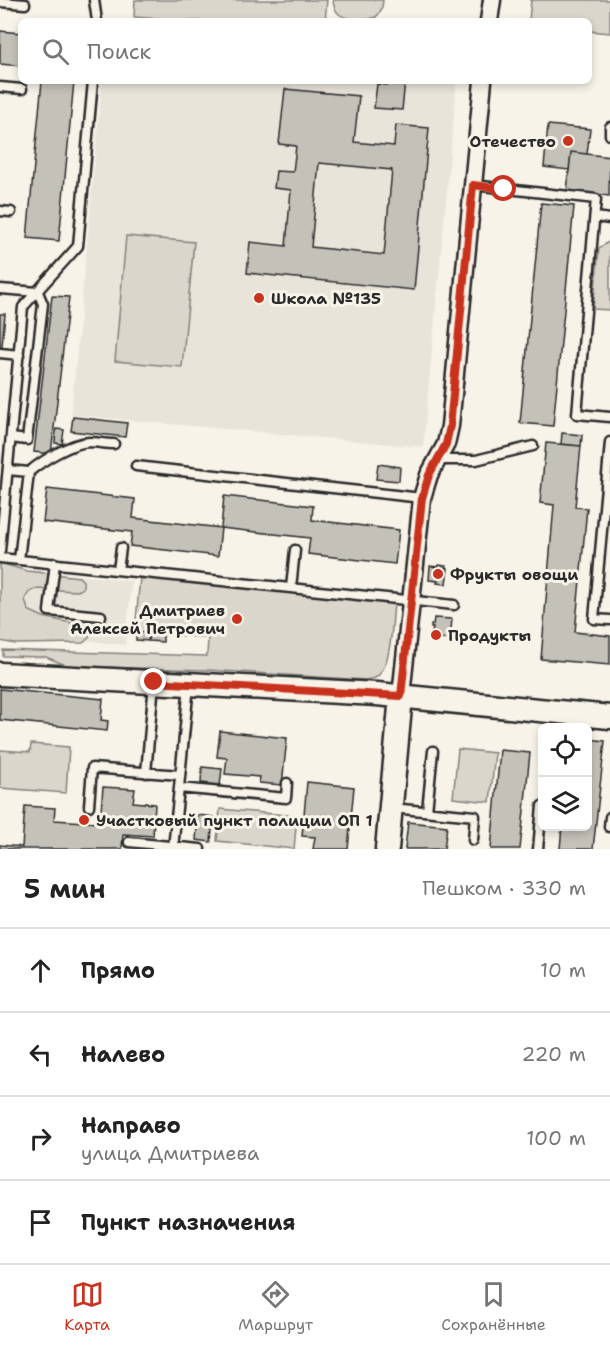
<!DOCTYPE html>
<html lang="ru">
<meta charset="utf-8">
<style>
:root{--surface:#fff;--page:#f2f2f2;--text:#222;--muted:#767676;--line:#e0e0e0;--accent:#c8321e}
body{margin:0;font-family:"Shantell Sans",sans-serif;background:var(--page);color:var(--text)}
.controls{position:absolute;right:18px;bottom:18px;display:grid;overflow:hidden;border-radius:9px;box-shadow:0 3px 9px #0003}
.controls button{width:54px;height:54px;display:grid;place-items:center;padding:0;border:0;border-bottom:2px solid var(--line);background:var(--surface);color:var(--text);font:30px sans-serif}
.stop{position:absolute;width:18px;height:18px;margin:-14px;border:4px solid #c8321e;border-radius:50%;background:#fff}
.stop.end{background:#c8321e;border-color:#fff;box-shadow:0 2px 6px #0008}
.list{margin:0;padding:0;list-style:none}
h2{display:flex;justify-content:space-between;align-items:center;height:78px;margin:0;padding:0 24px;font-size:26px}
h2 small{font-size:20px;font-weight:400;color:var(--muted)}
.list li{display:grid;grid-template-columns:39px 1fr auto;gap:18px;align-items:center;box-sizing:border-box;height:84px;padding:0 24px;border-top:2px solid var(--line)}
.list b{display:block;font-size:22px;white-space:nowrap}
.list p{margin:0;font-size:20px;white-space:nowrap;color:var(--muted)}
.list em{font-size:20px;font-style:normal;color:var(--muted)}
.icon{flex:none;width:33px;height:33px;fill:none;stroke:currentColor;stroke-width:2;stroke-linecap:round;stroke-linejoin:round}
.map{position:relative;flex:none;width:610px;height:849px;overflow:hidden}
.search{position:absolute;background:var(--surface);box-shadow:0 3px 9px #0003;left:18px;right:18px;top:18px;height:66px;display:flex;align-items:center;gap:15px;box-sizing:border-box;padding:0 21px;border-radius:9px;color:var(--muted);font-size:22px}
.sheet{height:414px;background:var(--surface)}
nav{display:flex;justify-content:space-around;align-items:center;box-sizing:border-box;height:84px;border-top:2px solid var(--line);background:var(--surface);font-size:16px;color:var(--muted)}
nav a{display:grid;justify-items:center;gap:3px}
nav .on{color:var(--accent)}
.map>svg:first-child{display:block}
.built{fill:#e8e4da}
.green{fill:#dad6cc;stroke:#82807c;stroke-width:1.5}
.building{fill:#c4c1b9;stroke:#2b2b2b;stroke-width:1.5;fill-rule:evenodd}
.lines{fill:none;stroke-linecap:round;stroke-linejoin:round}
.lane-casing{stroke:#2b2b2b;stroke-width:13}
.street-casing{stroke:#2b2b2b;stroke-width:21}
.secondary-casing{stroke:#2b2b2b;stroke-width:27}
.lane{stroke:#f7f3e8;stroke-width:8}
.street{stroke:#f7f3e8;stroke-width:16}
.secondary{stroke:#f7f3e8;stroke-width:22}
.route{stroke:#c8321e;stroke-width:8}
.poi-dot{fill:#c8321e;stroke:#f7f3e8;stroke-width:2}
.labels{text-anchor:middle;stroke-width:6;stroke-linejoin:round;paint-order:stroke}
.poi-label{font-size:16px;font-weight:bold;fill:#2b2b2b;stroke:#f7f3e8;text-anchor:start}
</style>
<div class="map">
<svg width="610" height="849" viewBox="0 0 610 849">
<rect width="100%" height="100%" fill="#f7f3e8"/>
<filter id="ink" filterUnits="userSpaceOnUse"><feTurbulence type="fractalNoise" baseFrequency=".0167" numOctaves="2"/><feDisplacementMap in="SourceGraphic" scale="12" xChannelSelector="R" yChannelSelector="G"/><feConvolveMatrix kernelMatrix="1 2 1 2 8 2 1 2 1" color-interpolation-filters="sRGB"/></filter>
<g filter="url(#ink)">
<path class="built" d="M 102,81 L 457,81 L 423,447 L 71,415 Z
M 31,570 L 132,581 L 125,645 L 24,633 Z"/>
<path class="green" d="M 135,0 L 327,0 L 325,21 L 183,21 L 134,17 Z
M 333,0 L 383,0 C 382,18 373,21 356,19 C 343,18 334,15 333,0 Z
M 531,0 L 610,0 L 610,33 L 589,31 L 589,21 L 529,21 Z
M 126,236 L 194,242 L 182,367 L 115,361 Z
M 610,241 L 610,310 L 593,309 L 599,248 Z
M 0,563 L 27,571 L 79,577 L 83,581 L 83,588 L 78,591 L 35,589 L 29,592 L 25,599 L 28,610 L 43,617 L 86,626 L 89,631 L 89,638 L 83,643 L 15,644 L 0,641 Z
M 140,577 L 394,604 C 392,621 392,669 375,678 C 372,679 368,679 365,680 L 207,670 L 68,666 L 46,657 L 3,656 L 3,650 L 207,656 L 208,638 L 135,631 Z
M 31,744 L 69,747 L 66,793 L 0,788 L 0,750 L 30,752 Z
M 458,749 L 495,753 L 490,802 L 453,798 Z
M 220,809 L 297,816 L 294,849 L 217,841 Z"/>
<path class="building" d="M 0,31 L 21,33 L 21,66 L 0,64 Z
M 42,81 L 74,81 L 59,241 L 27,238 Z
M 388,81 L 405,81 L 402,110 L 374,108 L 377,84 L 388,85 Z
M 285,89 L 359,96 L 354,142 L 394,146 L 396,125 L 429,128 L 414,290 L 247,273 L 250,242 L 286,246 L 291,190 L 274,188 L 276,171 L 293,172 L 296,146 L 279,144 ZM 319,163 L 392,170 L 384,255 L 311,247 Z
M 548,125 L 590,129 L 587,154 L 571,152 L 569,170 L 544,167 Z
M 571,152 L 610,157 L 609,196 L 567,191 Z
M 541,203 L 574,206 L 553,426 L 520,423 Z
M 52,296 L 69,297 L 51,454 L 34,452 Z
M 0,314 L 5,314 L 2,346 L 0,346 Z
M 73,417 L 127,423 L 125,437 L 71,431 Z
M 56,429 L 64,430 L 62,444 L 55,443 Z
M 562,433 L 582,435 L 581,446 L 561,444 Z
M 546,443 L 581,446 L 575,507 L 587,508 L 575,632 L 610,636 L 610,665 L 541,659 L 554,505 L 540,503 Z
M 378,464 L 400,467 L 399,481 L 376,479 Z
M 47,489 L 135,499 L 133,518 L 221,528 L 218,556 L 130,546 L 132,532 L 43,522 Z
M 224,496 L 313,506 L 312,520 L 399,530 L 395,564 L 308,554 L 310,538 L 221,528 Z
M 439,565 L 446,566 L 445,568 L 448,568 L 446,584 L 437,583 L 438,581 L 429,580 L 430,566 L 438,567 Z
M 434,618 L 452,619 L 450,640 L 431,638 L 433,628 L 431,628 L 431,625 L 433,625 Z
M 136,632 L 149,633 L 148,641 L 136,640 Z
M 149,633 L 163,634 L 163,642 L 148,641 Z
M 0,689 L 103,699 L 101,720 L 108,721 L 107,731 L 0,720 Z
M 220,731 L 287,738 L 282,785 L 259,783 L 260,777 L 225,774 L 227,758 L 217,757 Z
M 588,739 L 605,741 L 593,849 L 560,849 L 562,826 L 588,826 Z
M 500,750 L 530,753 L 520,849 L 491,849 Z
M 202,767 L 222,769 L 220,785 L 201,783 Z
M 307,782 L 354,787 L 348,849 L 313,849 L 315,837 L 302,836 Z
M 103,787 L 135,789 L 133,802 L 155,804 L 153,836 L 123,834 L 122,849 L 0,849 L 0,845 L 22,847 L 25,806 L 55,808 L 54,820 L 100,823 Z
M 198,815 L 213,817 L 211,842 L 196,840 Z
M 408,822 L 447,826 L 444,849 L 405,849 Z"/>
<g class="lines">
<defs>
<path id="lane" d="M 94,0 L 97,21
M 0,2 L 25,4
M 0,87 L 22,89
M 610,127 L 610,135
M 473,185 L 596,199 L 577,414 L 610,417
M 0,211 L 11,212
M 595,217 L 610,219
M 0,289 L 38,292 L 43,304 L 27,440 L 11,438
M 0,353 L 19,355
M 610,442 L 594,619 L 610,620
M 438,460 L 476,460 L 533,446
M 136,466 L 422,498
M 8,470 L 29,472
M 0,551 L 23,307 L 78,246 L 93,81
M 0,558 L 454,605
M 19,560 L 29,472 C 43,460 71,443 89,442 C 97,442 106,444 114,444
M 55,563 L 49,611 L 101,616
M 118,570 L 121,548
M 291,588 L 295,550
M 146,773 L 154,683
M 179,788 L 286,798 L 287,783
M 89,806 L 92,768 L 180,775
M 392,808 L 475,816 L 473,840
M 427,811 L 433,751
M 609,827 L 610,817
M 129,842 L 200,849
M 173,849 L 189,685
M 538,849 L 542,806"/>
<path id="street" d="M 489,21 L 492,0
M 401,696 L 422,498 L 429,475 L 446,444 L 450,426 L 483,81"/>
<path id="secondary" d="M 0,674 L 377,694 L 610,717
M 387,849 L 401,696"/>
</defs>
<use href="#lane" class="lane-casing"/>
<use href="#street" class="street-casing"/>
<use href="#secondary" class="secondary-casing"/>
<use href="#lane" class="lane"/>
<use href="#street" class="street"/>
<use href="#secondary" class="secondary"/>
</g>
</g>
<g class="lines" filter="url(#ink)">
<path class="route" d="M 154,682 L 401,696 L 422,498 L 429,475 L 446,444 L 450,426 L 473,185 L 504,189"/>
</g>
<g class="poi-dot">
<circle cx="568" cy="141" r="6"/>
<circle cx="259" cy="298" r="6"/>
<circle cx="438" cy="574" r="6"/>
<circle cx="237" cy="619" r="6"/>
<circle cx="436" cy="635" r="6"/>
<circle cx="84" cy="820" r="6"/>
</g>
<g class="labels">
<g class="poi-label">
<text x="556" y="147" text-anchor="end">Отечество</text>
<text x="271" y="304">Школа №135</text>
<text x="450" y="580">Фрукты овощи</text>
<text x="225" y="616" text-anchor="end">Дмитриев<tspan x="225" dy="18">Алексей Петрович</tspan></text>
<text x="448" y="641">Продукты</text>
<text x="96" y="826">Участковый пункт полиции ОП 1</text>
</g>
</g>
</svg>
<div class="controls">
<button><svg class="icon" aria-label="locate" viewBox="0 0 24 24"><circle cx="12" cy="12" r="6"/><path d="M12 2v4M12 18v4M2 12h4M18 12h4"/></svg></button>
<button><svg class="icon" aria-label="layers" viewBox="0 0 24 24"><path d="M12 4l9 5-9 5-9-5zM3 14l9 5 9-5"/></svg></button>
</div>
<div class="stop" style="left:504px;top:189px"></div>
<div class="stop end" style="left:154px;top:682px"></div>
<div class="search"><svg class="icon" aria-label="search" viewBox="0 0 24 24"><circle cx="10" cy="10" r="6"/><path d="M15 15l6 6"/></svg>Поиск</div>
</div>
<section class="sheet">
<h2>5 мин<small>Пешком · 330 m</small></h2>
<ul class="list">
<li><svg class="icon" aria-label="ahead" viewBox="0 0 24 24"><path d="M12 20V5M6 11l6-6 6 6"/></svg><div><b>Прямо</b></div><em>10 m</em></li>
<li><svg class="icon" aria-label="left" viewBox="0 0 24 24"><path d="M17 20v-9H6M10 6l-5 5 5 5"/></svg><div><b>Налево</b></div><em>220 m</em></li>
<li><svg class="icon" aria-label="right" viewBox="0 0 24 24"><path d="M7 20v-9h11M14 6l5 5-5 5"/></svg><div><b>Направо</b><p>улица Дмитриева</p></div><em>100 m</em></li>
<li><svg class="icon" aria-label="arrive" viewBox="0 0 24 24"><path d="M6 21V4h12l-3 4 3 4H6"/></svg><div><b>Пункт назначения</b></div></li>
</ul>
</section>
<nav>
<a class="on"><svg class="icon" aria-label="map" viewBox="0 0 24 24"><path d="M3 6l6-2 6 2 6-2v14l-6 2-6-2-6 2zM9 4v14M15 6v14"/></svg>Карта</a>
<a><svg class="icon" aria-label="directions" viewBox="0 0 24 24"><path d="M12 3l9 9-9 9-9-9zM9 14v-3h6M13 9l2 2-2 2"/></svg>Маршрут</a>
<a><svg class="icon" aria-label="saved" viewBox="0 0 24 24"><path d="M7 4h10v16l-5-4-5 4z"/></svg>Сохранённые</a>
</nav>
